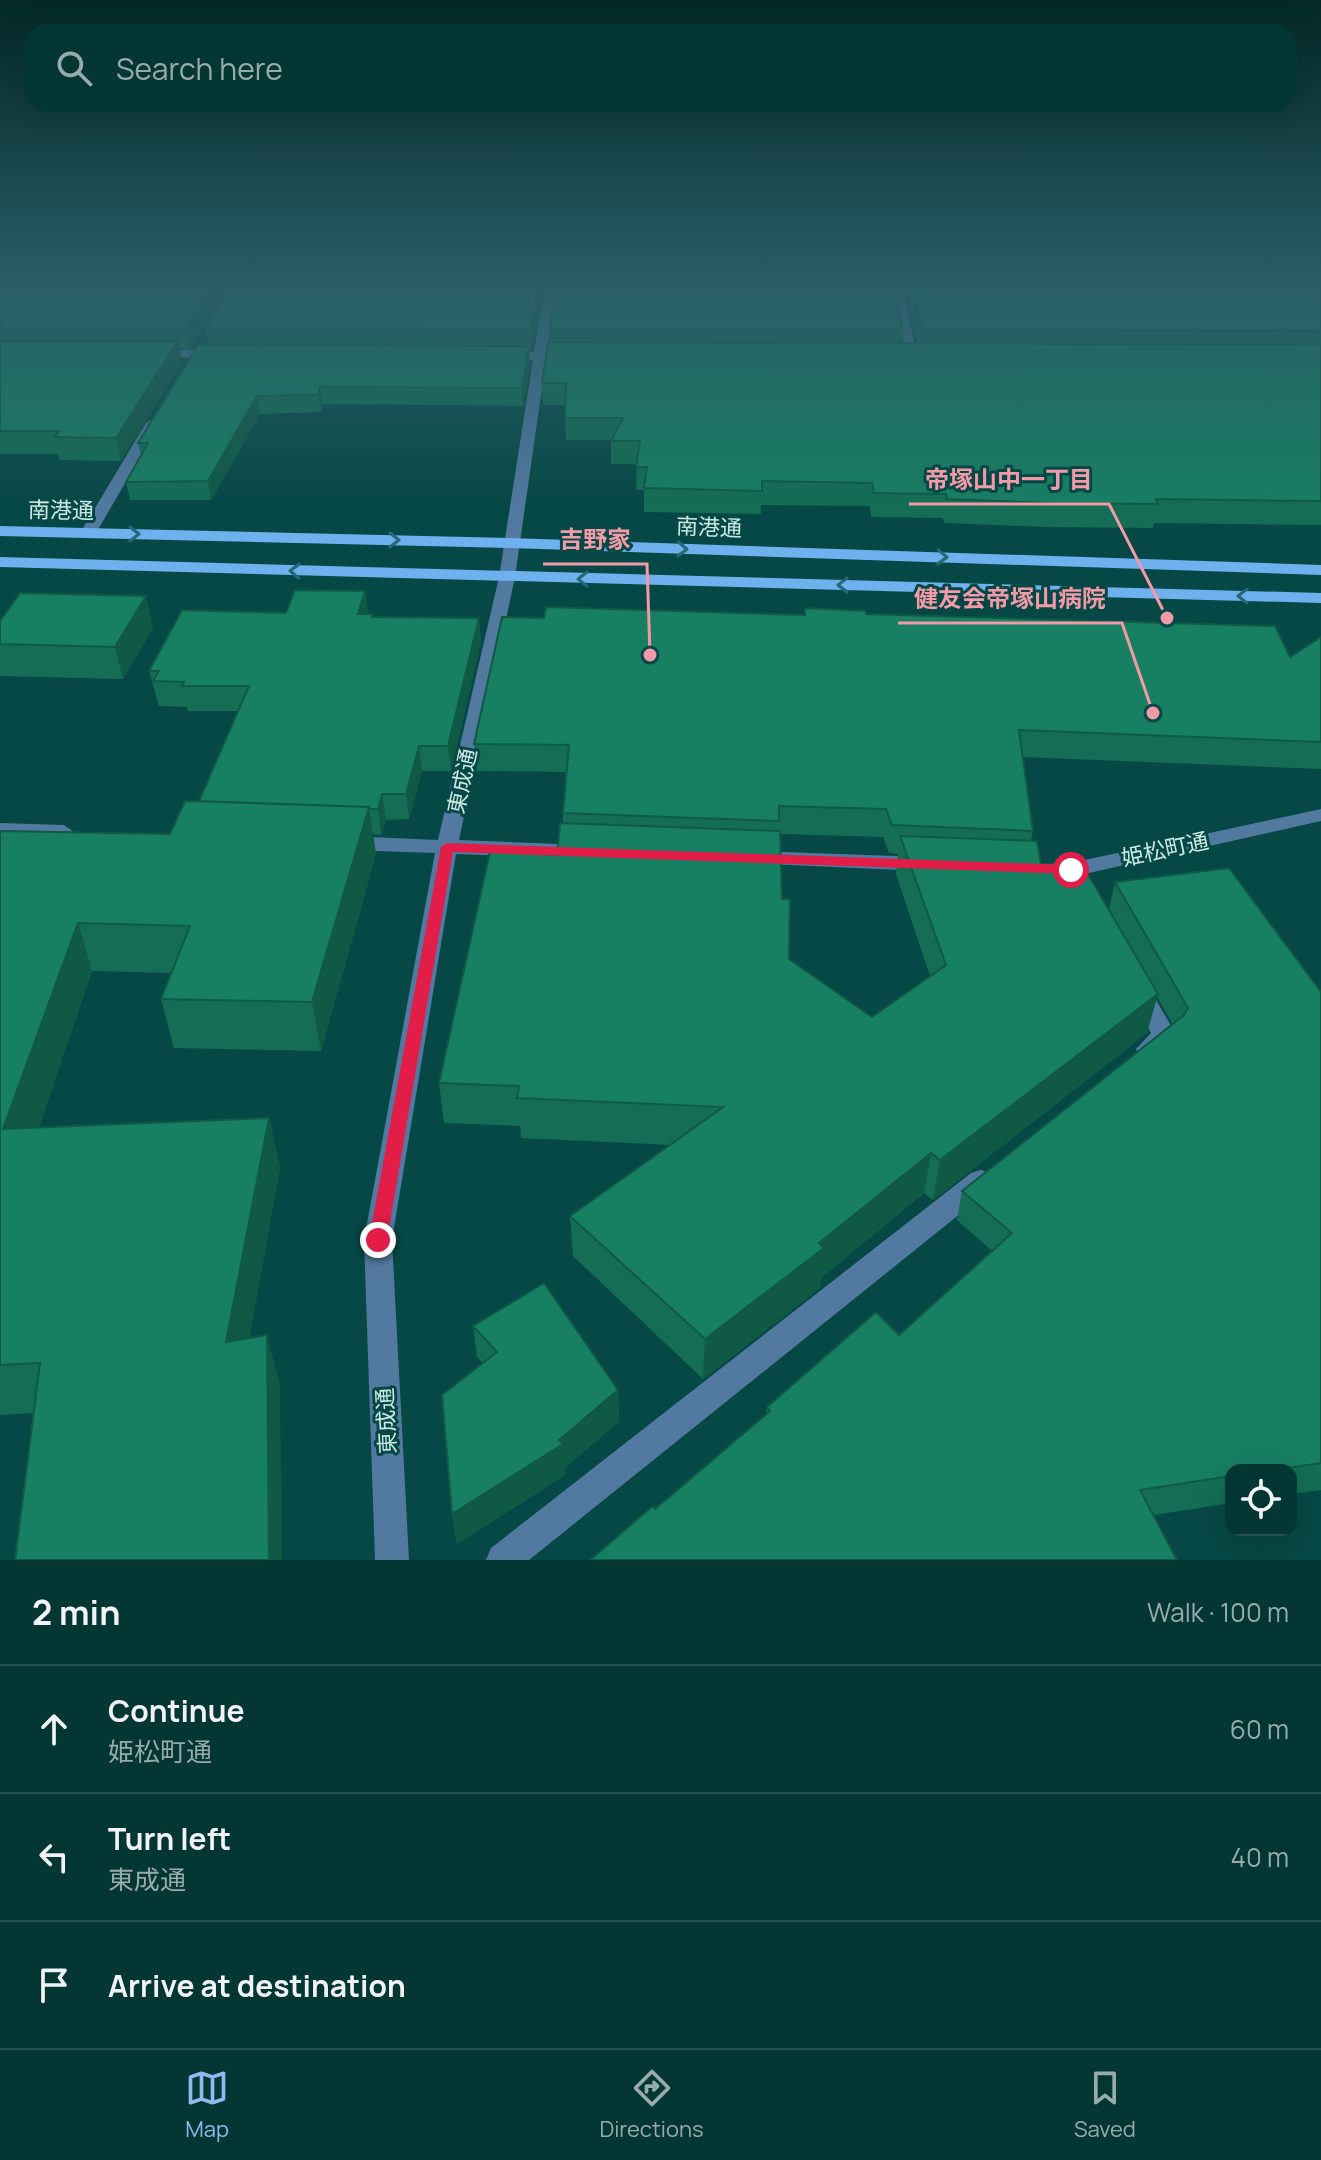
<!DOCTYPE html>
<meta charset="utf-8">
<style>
:root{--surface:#043634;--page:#0d3e3c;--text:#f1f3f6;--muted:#97abac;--line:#25504f;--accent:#90b9f0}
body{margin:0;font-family:Manrope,"Noto Sans JP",sans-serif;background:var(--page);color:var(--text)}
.controls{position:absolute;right:24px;bottom:24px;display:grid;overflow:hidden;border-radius:16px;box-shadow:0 8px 32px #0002}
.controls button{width:72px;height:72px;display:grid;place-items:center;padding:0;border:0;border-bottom:2px solid var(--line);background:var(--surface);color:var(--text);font:40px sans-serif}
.stop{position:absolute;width:24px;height:24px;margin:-18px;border:6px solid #e11d48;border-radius:50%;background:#fff}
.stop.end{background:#e11d48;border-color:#fff;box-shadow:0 2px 8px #0008}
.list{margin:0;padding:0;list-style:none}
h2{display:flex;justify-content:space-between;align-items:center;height:104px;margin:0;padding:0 32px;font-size:34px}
h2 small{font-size:26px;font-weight:400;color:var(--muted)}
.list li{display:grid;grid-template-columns:52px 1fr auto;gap:24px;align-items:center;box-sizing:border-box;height:128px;padding:0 32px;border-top:2px solid var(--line)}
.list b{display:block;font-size:30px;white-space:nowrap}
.list p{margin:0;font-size:26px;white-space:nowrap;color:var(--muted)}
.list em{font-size:26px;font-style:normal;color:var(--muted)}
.icon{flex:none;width:44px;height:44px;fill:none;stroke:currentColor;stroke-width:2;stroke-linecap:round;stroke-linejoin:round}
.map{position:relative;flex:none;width:1321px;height:1560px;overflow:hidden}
.search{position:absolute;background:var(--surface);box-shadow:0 8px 32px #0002;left:24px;right:24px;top:24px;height:88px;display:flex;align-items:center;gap:20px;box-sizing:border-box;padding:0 28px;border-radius:24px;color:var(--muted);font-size:30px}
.sheet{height:488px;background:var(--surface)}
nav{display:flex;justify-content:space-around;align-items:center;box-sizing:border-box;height:112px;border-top:2px solid var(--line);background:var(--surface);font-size:22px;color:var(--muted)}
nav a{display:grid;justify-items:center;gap:4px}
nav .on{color:var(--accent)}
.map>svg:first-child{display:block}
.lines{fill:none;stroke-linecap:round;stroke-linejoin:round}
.minor{fill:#5279a0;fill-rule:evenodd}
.major{fill:#6fb0ef;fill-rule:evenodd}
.wall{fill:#146d54;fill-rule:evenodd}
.shaded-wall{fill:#105945}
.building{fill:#177f62;stroke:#105945;stroke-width:2}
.oneway{stroke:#266778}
.route{fill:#e11d48}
.labels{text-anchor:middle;stroke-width:6;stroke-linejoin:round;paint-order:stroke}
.street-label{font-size:22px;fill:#cce8e5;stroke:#064845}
.leader{fill:none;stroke:#f39aa9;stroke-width:3}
.callout-dot{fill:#f39aa9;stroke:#064845;stroke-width:3}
.callout-label{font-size:24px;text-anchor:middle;font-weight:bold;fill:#f39aa9;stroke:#064845;stroke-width:6;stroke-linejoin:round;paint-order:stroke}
</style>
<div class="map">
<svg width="1321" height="1560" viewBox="0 0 1321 1560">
<rect width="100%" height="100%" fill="#064845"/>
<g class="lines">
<path class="minor" d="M 544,290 L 556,290 L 547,352 L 573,352 L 579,356 L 573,360 L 546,360 L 515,577 L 459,840 L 584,845 L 595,852 L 584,859 L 456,854 L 392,1240 L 409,1560 L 375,1560 L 364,1240 L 435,853 L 348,850 L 337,843 L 348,836 L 438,840 L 499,577 L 533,360 L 505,360 L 499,356 L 505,352 L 534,352 Z
M 891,290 L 903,290 L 918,362 L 907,359 Z
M 217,350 L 223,354 L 221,357 L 153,358 L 147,354 L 153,350 Z
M 153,419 L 160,423 L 96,533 L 88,538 L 82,536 L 80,533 L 146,423 Z
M 1321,809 L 1321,821 L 1071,877 L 1031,874 L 1028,869 L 1031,864 L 1071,863 Z
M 0,823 L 64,825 L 74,832 L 64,839 L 0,837 Z
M 755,851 L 923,857 L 931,859 L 934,864 L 931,869 L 923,871 L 747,863 L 744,858 L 747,853 Z
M 1140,984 L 1148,986 L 1177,1036 C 1170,1049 1154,1060 1139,1055 L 1136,1049 L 1151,1033 L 1128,992 L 1132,986 Z
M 981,1170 L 991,1173 L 994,1181 L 991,1189 L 529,1560 L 486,1560 L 491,1548 L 971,1173 Z"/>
<path class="major" d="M 0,526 L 510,538 L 1321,565 L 1321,575 L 510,548 L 0,536 Z
M 0,557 L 1321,593 L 1321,603 L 0,567 Z"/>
</g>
<path class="wall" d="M 0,290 L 227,290 L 189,349 L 179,349 L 182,362 L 121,461 L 60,460 L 58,454 L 0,454 Z
M 229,290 L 541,290 L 531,350 L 529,350 L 530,363 L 523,406 L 323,404 L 321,412 L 260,414 L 211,500 L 130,500 L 126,482 L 141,456 L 138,443 L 209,346 L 206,328 Z
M 904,290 L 1321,290 L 1321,525 L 1154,523 L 1153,528 L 1046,527 L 944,523 L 943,518 L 871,517 L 870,506 L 761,505 L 761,514 L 644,512 L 644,490 L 636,490 L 637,464 L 611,464 L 611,440 L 566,440 L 565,405 L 543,405 L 542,383 L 550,342 L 550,329 L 903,330 L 902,343 L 918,343 Z
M 365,591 L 368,614 L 373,614 L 373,617 L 479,618 L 481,642 L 451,771 L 422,771 L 409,819 L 386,820 L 381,835 L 373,834 L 376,854 L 321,1051 L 174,1048 L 161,999 L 171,973 L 92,971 L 39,1127 L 269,1118 L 280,1168 L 249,1338 L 280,1384 L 33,1413 L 0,1415 L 0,830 L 170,834 L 199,801 L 238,711 L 188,711 L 187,707 L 159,706 L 149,671 L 286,613 Z
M 866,614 L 1290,657 L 1321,637 L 1321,769 L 1022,757 L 1033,831 L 1031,840 L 1041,864 L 1068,878 L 1109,909 L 1115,882 L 1321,992 L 1321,1490 L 1291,1494 L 1291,1470 L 1231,1470 L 1231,1503 L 1154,1515 L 655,1509 L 766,1414 L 767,1407 L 899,1335 L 992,1251 L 957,1220 L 962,1191 L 1173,1025 L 1157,997 L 1147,1033 L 933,1200 L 924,1193 L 821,1278 L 820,1288 L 703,1379 L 573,1256 L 570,1216 L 670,1145 L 521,1138 L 520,1126 L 444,1123 L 439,1083 L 557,855 L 563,823 L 563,813 L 566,772 L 477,771 L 474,744 L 544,618 ZM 780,834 L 883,837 L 889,853 L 898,854 L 896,874 L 930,976 L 872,1017 L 789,959 L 782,899 Z
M 0,621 L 153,628 L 123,679 L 0,676 Z
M 473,1326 L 618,1390 L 619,1421 L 565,1468 L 565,1475 L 457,1544 L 452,1514 L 483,1363 L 477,1357 Z"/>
<path class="shaded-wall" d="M 211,290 L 227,290 L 189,349 L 185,328 Z
M 537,290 L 541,290 L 531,350 L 530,329 Z
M 178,341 L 182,362 L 121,461 L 116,438 Z
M 529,346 L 530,363 L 523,406 L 522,388 Z
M 320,387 L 323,404 L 321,412 L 318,395 Z
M 257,396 L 260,414 L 211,500 L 208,481 Z
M 365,591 L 368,614 L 358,614 Z
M 146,596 L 153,628 L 123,679 L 115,647 Z
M 479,618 L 481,642 L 451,771 L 448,746 Z
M 419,746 L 422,771 L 409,819 L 406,794 Z
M 382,794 L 386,820 L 381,835 L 378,809 Z
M 369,807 L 376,854 L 321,1051 L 312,1002 Z
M 78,923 L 92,971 L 22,1178 L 3,1129 Z
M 1158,994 L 1147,1033 L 933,1200 L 940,1160 Z
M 269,1118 L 280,1168 L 240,1391 L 226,1342 Z
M 931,1153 L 924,1193 L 821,1278 L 820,1288 L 703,1379 L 705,1339 L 819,1243 Z
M 267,1335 L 280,1384 L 282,1560 L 269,1560 Z
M 618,1390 L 619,1421 L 565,1468 L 565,1475 L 457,1544 L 452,1514 Z"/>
<path class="building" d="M 0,290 L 211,290 L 185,328 L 0,328 Z
M 229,290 L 537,290 L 530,329 L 206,328 Z
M 555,290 L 894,290 L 903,330 L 550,329 Z
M 911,290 L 1321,290 L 1321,331 L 923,330 Z
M 0,341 L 178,341 L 116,438 L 54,437 L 59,431 L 0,431 Z
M 548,342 L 1321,345 L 1321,501 L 1156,499 L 1158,504 L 1050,503 L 947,499 L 946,494 L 874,493 L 872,483 L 762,481 L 762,491 L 644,488 L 647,467 L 636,467 L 640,441 L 611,441 L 623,418 L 565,418 L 566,383 L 542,383 Z
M 198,345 L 529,346 L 522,388 L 320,387 L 318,395 L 257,396 L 208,481 L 126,482 L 148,443 L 138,443 Z
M 295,590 L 365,591 L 358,614 L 373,614 L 372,617 L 479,618 L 448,746 L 419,746 L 406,794 L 382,794 L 378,809 L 369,809 L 369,807 L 199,801 L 249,686 L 182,686 L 184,682 L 153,681 L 159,671 L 149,671 L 182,610 L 286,613 Z
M 20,593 L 146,596 L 115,647 L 0,644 L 0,621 Z
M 546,607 L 805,615 L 805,608 L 866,611 L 866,614 L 1275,626 L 1290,657 L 1321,637 L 1321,742 L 1019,730 L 1033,831 L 892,825 L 886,809 L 779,806 L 779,821 L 563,813 L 569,745 L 474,744 L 502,617 L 544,618 Z
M 185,801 L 369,807 L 312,1002 L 161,999 L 190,926 L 78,923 L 3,1129 L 269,1118 L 226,1342 L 267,1335 L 269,1560 L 15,1560 L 40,1363 L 0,1365 L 0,831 L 170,834 Z
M 560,823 L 780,831 L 782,899 L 790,899 L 789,959 L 872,1017 L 946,965 L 900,836 L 1037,841 L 1041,864 L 1061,863 L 1068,878 L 1089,876 L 1158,994 L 940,1160 L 931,1153 L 819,1243 L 824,1248 L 705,1339 L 570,1216 L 723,1107 L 517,1098 L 519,1086 L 439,1083 L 490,852 L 557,855 Z
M 1229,868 L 1321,992 L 1321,1463 L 1274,1470 L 1231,1470 L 1231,1476 L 1140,1490 L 1177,1560 L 590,1560 L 653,1506 L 655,1509 L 770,1411 L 767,1407 L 876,1312 L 899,1335 L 1012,1233 L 962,1191 L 1184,1015 L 1188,1008 L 1115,882 Z
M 544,1283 L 618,1390 L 559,1440 L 563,1444 L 452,1514 L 442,1395 L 497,1352 L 473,1326 Z"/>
<defs><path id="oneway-chevron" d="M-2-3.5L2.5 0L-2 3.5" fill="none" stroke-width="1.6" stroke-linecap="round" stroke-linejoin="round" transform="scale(2)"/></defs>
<g class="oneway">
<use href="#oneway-chevron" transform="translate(134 534) rotate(1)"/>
<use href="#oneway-chevron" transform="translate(394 540) rotate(1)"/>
<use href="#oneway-chevron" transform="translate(682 549) rotate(2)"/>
<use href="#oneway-chevron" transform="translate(942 557) rotate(2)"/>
<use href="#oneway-chevron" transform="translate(295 571) rotate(-178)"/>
<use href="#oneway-chevron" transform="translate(583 579) rotate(-179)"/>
<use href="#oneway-chevron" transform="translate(843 585) rotate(-179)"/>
<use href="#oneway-chevron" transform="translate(1243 596) rotate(-179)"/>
</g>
<linearGradient id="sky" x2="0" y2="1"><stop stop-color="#032826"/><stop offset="0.57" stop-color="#2a5e68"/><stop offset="1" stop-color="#2a5e68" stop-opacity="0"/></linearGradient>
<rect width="1321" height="509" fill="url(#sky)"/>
<path class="route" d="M 447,843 L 1071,865 L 1078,870 L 1071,874 L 453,852 L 387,1240 L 384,1246 L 372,1246 L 369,1240 L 441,847 Z"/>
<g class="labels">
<g class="street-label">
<text transform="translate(61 510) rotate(1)" y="8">南港通</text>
<text transform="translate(709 527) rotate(2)" y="8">南港通</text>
<text transform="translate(462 781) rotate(-78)" y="8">東成通</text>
<text transform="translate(1165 849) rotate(-12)" y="8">姫松町通</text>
<text transform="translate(386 1421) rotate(-93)" y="8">東成通</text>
</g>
</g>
<path class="leader" d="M1167 618L1109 504H909M650 655L647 564H543M1153 713L1122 623H898"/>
<g class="callout-dot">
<circle cx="1167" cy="618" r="8"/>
<circle cx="650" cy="655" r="8"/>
<circle cx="1153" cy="713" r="8"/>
</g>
<g class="callout-label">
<text x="1009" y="488">帝塚山中一丁目</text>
<text x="595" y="548">吉野家</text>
<text x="1010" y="607">健友会帝塚山病院</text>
</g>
</svg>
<div class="controls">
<button><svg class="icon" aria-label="locate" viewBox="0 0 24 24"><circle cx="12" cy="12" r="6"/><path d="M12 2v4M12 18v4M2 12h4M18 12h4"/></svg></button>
</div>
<div class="stop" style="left:1071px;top:870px"></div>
<div class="stop end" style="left:378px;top:1240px"></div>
<div class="search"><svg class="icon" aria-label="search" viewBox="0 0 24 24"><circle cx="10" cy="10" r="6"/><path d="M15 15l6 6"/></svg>Search here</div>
</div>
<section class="sheet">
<h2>2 min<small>Walk · 100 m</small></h2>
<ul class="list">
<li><svg class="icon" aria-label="ahead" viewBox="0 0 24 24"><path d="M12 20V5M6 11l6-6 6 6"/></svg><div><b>Continue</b><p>姫松町通</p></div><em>60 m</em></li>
<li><svg class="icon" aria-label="left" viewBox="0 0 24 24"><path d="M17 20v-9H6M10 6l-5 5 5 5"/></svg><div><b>Turn left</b><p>東成通</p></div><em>40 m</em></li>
<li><svg class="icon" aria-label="arrive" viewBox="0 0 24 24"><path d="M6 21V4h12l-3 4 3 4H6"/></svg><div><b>Arrive at destination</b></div></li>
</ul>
</section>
<nav>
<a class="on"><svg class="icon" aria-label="map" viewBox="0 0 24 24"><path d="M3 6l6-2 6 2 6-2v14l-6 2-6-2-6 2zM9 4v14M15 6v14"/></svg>Map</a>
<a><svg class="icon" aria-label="directions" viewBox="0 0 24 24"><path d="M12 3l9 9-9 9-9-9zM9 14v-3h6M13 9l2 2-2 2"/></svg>Directions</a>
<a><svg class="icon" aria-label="saved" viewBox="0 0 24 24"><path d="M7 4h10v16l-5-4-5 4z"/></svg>Saved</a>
</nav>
